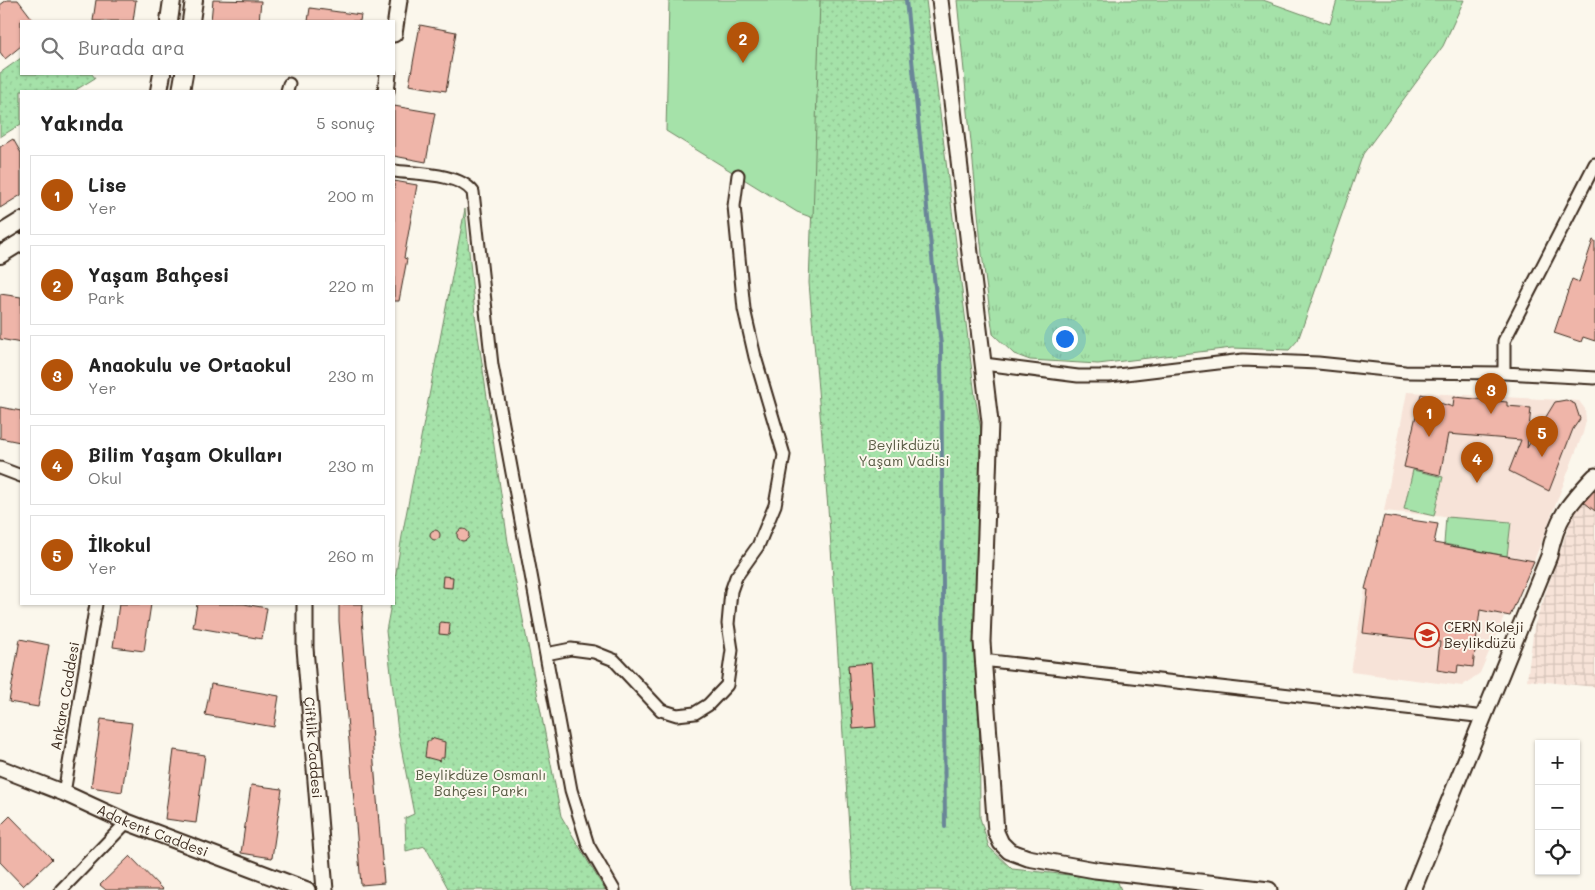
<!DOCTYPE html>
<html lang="tr">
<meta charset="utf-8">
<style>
:root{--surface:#fff;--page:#f2f2f2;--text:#222;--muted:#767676;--line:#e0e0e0;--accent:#b45309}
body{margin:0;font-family:Mali,sans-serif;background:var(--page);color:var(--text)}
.controls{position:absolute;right:15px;bottom:15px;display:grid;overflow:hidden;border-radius:0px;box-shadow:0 1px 4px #0004}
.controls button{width:45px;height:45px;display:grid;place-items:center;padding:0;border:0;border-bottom:1px solid var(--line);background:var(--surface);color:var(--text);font:25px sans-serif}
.you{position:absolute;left:1064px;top:338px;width:18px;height:18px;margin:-12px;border:4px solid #fff;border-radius:50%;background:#1a73e8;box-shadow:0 0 0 8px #1a73e833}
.badge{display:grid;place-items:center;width:32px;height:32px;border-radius:50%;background:var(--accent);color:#fff;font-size:16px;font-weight:700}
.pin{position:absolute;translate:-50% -41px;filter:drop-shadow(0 1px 2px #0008)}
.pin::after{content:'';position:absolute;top:26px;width:18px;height:15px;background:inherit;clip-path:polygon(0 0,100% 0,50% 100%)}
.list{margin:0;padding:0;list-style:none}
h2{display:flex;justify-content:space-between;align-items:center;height:65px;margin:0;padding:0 20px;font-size:21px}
h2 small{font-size:16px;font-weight:400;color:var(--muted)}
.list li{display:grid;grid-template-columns:32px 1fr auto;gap:15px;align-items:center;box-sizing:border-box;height:80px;margin:0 10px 10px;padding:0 10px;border:1px solid var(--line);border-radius:0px}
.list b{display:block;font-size:19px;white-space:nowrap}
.list p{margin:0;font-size:16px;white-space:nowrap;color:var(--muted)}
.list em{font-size:16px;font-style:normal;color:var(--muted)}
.icon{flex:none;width:28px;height:28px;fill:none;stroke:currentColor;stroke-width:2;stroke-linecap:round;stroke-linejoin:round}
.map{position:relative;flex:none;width:1595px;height:890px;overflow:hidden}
.search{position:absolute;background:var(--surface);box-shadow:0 1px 4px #0004;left:20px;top:20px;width:375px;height:55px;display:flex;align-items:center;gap:12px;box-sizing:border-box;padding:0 18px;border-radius:0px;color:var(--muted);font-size:19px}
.panel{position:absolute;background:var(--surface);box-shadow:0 1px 4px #0004;left:20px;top:90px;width:375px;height:515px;border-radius:0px}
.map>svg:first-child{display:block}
.built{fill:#f7e3d8}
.industrial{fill:url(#industrial-grid)}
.grass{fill:url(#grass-tufts);stroke:#708664}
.park{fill:url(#park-dots);stroke:#708664}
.garden{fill:#a5e2a9;stroke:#708664}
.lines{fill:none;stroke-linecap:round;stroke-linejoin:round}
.stream{stroke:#6a8698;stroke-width:4}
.building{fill:#efb5a9;stroke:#3b2a1e}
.minor-casing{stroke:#3b2a1e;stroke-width:15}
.tertiary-casing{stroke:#3b2a1e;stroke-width:19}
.secondary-casing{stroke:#3b2a1e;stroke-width:20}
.minor{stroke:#fbf7ec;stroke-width:11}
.tertiary{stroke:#fbf7ec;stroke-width:15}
.secondary{stroke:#fbf7ec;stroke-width:16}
.labels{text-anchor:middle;stroke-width:4;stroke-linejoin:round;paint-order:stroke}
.park-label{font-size:14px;fill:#565841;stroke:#fbf7ec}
.poi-label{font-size:14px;fill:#3b2a1e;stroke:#fbf7ec;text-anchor:start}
.street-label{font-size:14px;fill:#3b2a1e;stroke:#fbf7ec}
</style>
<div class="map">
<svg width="1595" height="890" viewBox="0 0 1595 890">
<defs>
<pattern id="industrial-grid" width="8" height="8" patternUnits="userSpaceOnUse" patternTransform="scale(1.25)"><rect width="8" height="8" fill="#f7e3d8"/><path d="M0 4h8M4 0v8" fill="none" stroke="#d5c3b9"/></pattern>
<pattern id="grass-tufts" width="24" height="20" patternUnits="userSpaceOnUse" patternTransform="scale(1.25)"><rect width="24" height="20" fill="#a5e2a9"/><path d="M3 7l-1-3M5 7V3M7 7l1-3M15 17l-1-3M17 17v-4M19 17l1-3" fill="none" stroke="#8fc291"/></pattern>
<pattern id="park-dots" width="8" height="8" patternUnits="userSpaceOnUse" patternTransform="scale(1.25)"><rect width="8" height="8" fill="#a5e2a9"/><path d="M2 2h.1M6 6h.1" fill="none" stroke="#8fc291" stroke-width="1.8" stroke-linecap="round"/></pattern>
</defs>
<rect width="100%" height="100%" fill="#fbf7ec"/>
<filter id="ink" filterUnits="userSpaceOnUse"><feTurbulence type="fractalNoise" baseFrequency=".02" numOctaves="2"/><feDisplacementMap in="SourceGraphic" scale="10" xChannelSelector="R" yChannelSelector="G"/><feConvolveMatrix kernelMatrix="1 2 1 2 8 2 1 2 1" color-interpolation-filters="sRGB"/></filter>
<g filter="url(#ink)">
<path class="built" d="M 1407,392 L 1579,401 L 1585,409 L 1586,421 L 1583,433 L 1534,561 L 1444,544 L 1446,517 L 1384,511 Z
M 1365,589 L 1485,610 L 1505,615 L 1480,673 L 1462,686 L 1351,672 Z"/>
<path class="industrial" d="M 1595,488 L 1595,687 L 1527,680 L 1534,627 L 1575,508 Z"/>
<path class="grass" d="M 957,0 L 1263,0 L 1330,24 L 1337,0 L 1464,0 L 1443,46 L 1363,154 L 1298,340 L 1289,350 L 1232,348 L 1098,364 L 1030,360 L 1014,354 L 993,334 L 982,254 Z"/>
<path class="park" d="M 820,0 L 926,0 L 975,396 L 984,447 L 979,652 L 980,818 L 989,847 L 1012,869 L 1117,880 L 1121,890 L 853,890 L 830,532 L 809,283 Z
M 21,58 L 21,74 L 92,74 L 95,78 L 74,91 L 21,91 L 21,124 L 0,137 L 0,73 Z
M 465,209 L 475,315 L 508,542 L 561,816 L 605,890 L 449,890 L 425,846 L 406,851 L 405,818 L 414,814 L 398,732 L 386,631 L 391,604 L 394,604 L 394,585 L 402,536 Z"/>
<path class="garden" d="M 669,0 L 820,0 L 813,218 L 797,212 L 666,131 Z
M 1413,470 L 1443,477 L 1434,516 L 1404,509 Z
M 1446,517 L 1511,522 L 1507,556 L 1444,544 Z"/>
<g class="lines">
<path class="stream" d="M 906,0 L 941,346 L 945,827"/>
</g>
<path class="building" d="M 7,0 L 18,0 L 34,21 L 21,21 L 21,46 L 5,59 L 0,52 L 0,5 Z
M 96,0 L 136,0 L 133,21 L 93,21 Z
M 213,0 L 261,1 L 259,21 L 211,21 Z
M 310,8 L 361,15 L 360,21 L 308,21 Z
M 420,25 L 456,32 L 446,91 L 409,85 Z
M 394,106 L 435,113 L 426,162 L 394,156 Z
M 13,139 L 21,153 L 21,195 L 0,208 L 0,147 Z
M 394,181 L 417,185 L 404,258 L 407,259 L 399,301 L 394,301 Z
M 1593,240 L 1595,241 L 1595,341 L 1583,337 L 1581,342 L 1554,333 L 1572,279 L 1579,282 Z
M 0,294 L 21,297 L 21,343 L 0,339 Z
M 1421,394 L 1434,397 L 1433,401 L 1453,407 L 1454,397 L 1507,402 L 1507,406 L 1531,408 L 1527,448 L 1555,402 L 1566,400 L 1575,404 L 1580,419 L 1573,429 L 1549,491 L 1509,471 L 1521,440 L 1448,434 L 1440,475 L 1404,467 Z
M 0,407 L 21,411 L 20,442 L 0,438 Z
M 1595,490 L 1595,511 L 1584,502 Z
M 1384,516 L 1438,524 L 1434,543 L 1534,561 L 1510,616 L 1480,610 L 1473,667 L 1458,665 L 1457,673 L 1437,670 L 1440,642 L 1363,633 L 1368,590 L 1365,589 Z
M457 535a6 6 0 1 1 12 0a6 6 0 1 1-12 0Z
M430 535a5 5 0 1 1 10 0a5 5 0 1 1-10 0Z
M 443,576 L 453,577 L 452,588 L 442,587 Z
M 119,604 L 151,604 L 144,651 L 113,647 Z
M 197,604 L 244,604 L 267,608 L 262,639 L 193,627 Z
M 339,604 L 363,604 L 362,619 L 384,883 L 361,885 L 339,621 Z
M 440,622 L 450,623 L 449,635 L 439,634 Z
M 20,639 L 49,645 L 38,707 L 9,702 Z
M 871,663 L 876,727 L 853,729 L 848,665 Z
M 211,684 L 279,696 L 274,727 L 205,715 Z
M 101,719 L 132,723 L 122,792 L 91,787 Z
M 431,738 L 445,742 L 444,758 L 440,758 L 440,761 L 425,757 L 427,741 L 431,741 Z
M 174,750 L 205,755 L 196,823 L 165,819 Z
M 251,785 L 282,789 L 272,858 L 241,853 Z
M 10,816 L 52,859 L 23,886 L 0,862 L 0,826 Z
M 130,856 L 163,890 L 106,890 L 100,885 Z"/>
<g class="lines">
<defs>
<path id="minor" d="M 287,91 L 289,84
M 394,171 C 416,174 459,173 473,192 L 492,365 L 571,790 L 588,845 L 614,890
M 984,364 L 1078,376 L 1109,376 L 1243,360 L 1318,363 L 1405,372 L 1504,373 L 1595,378
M 1504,373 L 1504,341 L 1595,164
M 0,468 L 21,476
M 546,654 L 571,649 L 594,652 L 614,660 L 661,710 L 677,715 L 695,713 L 708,705 L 727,685 L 732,650 L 728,624 L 731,591 L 736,577 L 758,546 L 775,505 L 784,455 L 755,357 L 744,309 L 734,206 L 738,175
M 982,660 L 1485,717
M 64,793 L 96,604
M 61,890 L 127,822"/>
<g id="tertiary">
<path d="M 940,0 L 990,422 L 982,642 L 996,832 L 1001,843 L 1009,851 L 1028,858 L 1095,870 L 1269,890"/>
<path d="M 394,34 L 399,0"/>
<path d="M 386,91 L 388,74"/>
<path id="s1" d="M 305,604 L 305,648 L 325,890"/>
<path id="s2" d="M 0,768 L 64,793 L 127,822 L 307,890"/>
<path d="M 1413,890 L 1549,556 C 1557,516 1569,504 1595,476"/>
</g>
<path id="secondary" d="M 169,21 L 172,0
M 191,21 L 194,0
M 159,91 L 162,74
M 181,91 L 184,74
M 0,234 L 21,221
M 0,255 L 21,242"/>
</defs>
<use href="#minor" class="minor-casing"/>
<use href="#tertiary" class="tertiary-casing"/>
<use href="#secondary" class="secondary-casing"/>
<use href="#minor" class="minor"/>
<use href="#tertiary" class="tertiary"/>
<use href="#secondary" class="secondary"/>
</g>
</g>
<defs>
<symbol id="school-ring" viewBox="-11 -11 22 22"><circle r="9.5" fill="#fbf7ec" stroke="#c8321e" stroke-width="1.5"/><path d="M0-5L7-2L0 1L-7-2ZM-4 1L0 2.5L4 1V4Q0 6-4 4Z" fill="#c8321e"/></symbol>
</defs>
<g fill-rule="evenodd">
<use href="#school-ring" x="1413" y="621" width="28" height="28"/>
</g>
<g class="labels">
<g class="park-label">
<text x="904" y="450">Beylikdüzü<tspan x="904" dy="16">Yaşam Vadisi</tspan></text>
<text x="481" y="780">Beylikdüze Osmanlı<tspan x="481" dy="16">Bahçesi Parkı</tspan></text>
</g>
<g class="poi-label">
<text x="1444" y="632">CERN Koleji<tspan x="1444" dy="16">Beylikdüzü</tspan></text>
</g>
<g class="street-label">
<text transform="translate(65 696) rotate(-80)" y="5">Ankara Caddesi</text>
<text dy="5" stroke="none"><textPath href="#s1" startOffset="144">Çiftlik Caddesi</textPath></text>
<text dy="5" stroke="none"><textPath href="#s2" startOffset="165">Adakent Caddesi</textPath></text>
</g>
</g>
</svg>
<div class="controls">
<button>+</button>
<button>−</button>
<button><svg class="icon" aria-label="locate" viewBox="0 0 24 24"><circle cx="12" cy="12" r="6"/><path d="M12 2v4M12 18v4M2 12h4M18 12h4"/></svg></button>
</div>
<div class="you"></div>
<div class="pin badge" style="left:1429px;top:437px">1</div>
<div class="pin badge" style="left:743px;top:63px">2</div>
<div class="pin badge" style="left:1491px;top:414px">3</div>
<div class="pin badge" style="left:1477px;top:483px">4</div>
<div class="pin badge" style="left:1542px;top:457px">5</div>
<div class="search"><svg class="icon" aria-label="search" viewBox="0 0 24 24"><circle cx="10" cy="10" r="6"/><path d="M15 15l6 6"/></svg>Burada ara</div>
<section class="panel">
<h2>Yakında<small>5 sonuç</small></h2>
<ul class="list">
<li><span class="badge">1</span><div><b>Lise</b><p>Yer</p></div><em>200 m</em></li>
<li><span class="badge">2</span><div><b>Yaşam Bahçesi</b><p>Park</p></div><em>220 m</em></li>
<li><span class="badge">3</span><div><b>Anaokulu ve Ortaokul</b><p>Yer</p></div><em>230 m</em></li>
<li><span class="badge">4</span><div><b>Bilim Yaşam Okulları</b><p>Okul</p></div><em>230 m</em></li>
<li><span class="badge">5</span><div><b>İlkokul</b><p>Yer</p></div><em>260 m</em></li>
</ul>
</section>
</div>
